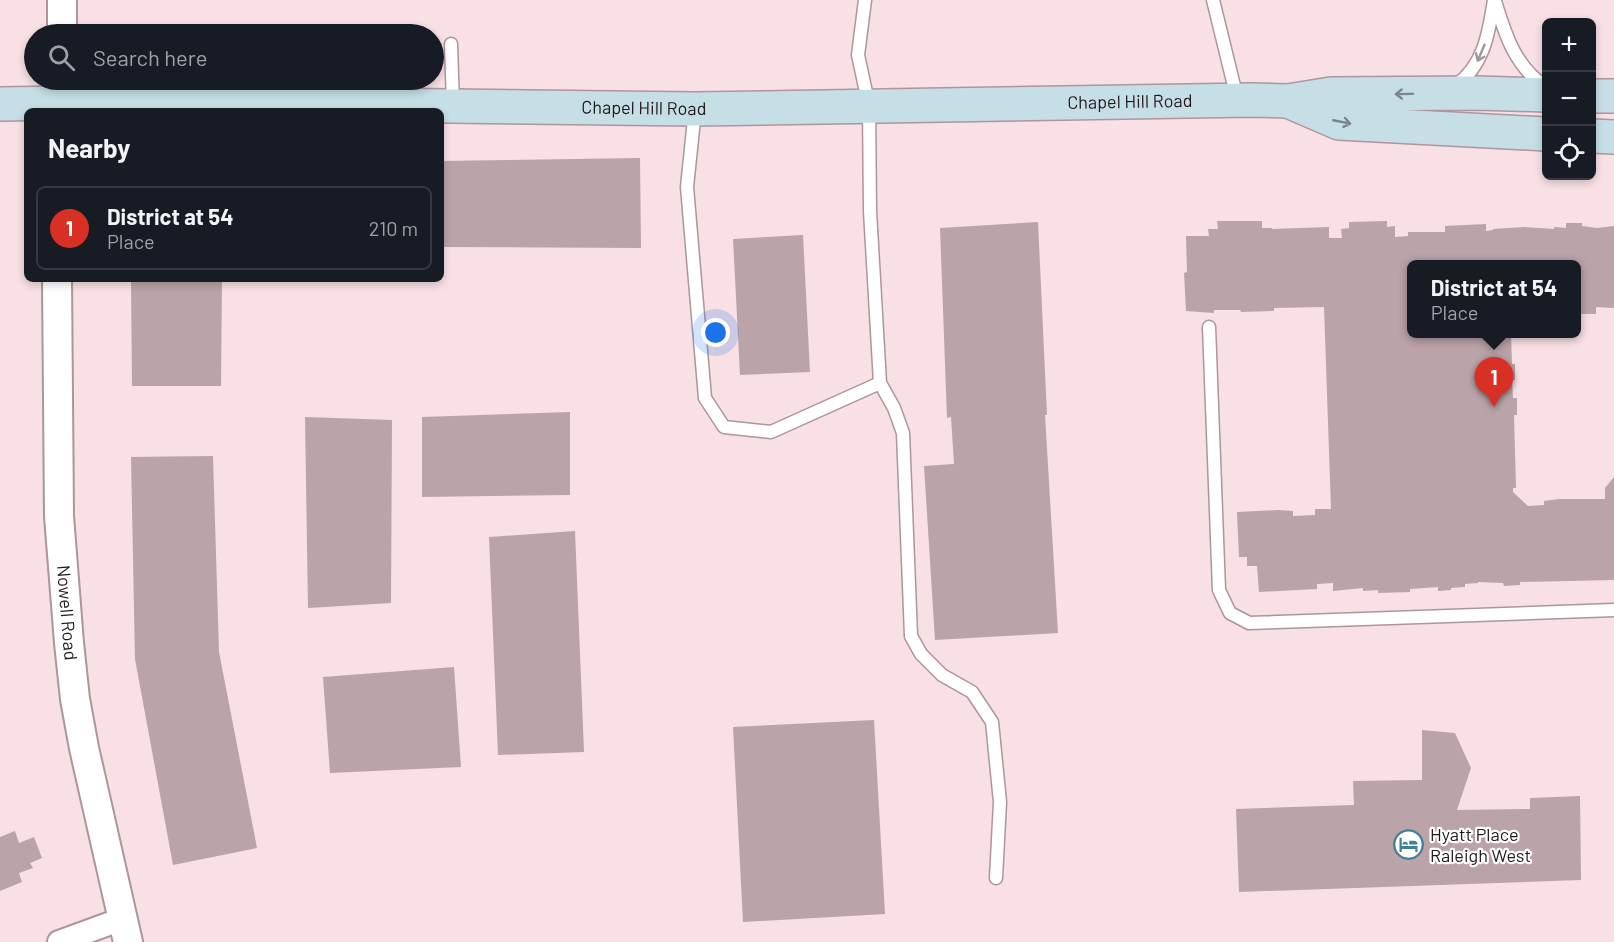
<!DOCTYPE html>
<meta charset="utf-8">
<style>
:root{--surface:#171b24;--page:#20242c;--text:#f1f3f6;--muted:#9ea1a6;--line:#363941;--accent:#d93025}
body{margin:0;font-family:Barlow,sans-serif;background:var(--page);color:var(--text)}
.controls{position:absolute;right:18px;top:18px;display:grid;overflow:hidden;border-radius:9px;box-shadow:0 3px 9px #0003}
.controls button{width:54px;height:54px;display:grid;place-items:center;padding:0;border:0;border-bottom:2px solid var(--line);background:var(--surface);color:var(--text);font:30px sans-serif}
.you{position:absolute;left:716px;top:333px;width:21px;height:21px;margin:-15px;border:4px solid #fff;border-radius:50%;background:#1a73e8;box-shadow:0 0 0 9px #1a73e833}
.badge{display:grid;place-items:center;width:39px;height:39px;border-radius:50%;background:var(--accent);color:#fff;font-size:20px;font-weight:700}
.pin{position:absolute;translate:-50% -50px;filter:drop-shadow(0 2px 3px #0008)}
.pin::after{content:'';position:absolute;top:32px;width:21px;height:18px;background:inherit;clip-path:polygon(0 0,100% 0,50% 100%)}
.popup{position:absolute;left:1407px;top:260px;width:174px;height:78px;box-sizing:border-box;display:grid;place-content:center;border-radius:9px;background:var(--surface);filter:drop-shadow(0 2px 4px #0005);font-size:20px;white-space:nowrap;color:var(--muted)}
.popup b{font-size:22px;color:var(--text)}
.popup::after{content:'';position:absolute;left:50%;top:100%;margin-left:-12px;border:12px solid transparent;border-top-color:var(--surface)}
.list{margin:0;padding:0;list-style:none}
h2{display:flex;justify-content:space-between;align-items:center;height:78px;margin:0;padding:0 24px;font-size:26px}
h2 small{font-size:20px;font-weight:400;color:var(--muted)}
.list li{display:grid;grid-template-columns:39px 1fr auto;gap:18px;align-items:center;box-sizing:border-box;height:84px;margin:0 12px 12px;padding:0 12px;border:2px solid var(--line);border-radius:9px}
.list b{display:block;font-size:22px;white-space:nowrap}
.list p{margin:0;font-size:20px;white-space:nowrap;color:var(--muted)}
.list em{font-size:20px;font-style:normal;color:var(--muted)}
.icon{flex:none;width:33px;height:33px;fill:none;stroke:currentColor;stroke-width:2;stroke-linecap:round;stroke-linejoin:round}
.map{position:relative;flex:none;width:1614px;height:942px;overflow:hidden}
.search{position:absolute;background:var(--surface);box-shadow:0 3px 9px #0003;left:24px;top:24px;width:420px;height:66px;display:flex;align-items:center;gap:15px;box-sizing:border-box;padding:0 21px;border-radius:33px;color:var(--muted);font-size:22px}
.panel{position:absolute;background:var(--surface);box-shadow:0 3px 9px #0003;left:24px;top:108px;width:420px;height:174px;border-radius:9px}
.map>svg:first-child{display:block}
.building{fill:#baa3a9}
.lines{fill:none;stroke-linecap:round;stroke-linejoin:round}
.service-casing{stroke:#ac969b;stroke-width:15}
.minor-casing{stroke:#ac969b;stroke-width:26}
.tertiary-casing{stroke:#ac969b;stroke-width:32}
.secondary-casing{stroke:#ac969b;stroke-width:36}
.service{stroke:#fff;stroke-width:12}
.minor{stroke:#fff;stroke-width:22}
.tertiary{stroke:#fff;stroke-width:28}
.secondary{stroke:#c6dfe7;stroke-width:33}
.oneway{stroke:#9b9798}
.oneway2{stroke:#7c858b}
.labels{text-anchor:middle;stroke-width:4.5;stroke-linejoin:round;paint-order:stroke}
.street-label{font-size:18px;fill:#21181a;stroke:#fff}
.poi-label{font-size:18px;fill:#21181a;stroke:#fff;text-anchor:start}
</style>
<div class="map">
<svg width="1614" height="942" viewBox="0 0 1614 942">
<rect width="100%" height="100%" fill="#f8e0e5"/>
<path class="building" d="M 640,158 L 641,248 L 441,247 L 441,161 Z
M 1217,221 L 1262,221 L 1262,228 L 1272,228 L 1272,229 L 1329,227 L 1329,238 L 1342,238 L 1341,229 L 1349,228 L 1349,222 L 1387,221 L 1387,227 L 1395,226 L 1395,237 L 1408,236 L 1408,232 L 1445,232 L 1445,226 L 1486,224 L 1486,231 L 1493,230 L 1493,229 L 1524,227 L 1554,229 L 1554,227 L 1566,228 L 1566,223 L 1582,223 L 1582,226 L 1597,228 L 1614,226 L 1614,308 L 1596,307 L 1596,314 L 1576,314 L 1576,264 L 1412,264 L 1412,334 L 1511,334 L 1512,364 L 1515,364 L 1515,380 L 1512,380 L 1513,398 L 1517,398 L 1517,415 L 1514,415 L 1516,488 L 1513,488 L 1513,492 L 1528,506 L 1544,505 L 1544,501 L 1559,499 L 1605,499 L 1605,488 L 1614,477 L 1614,580 L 1520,582 L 1520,585 L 1504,586 L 1503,583 L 1478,582 L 1478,583 L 1465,584 L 1465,587 L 1451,588 L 1451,590 L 1438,591 L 1438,587 L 1410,589 L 1410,592 L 1378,593 L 1378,590 L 1363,591 L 1363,588 L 1333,591 L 1333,583 L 1317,584 L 1317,589 L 1259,592 L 1257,566 L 1247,566 L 1247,557 L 1239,557 L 1237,512 L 1279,510 L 1293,511 L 1293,516 L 1315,515 L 1315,509 L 1331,509 L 1324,307 L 1274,308 L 1274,311 L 1241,312 L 1240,310 L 1214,310 L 1214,313 L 1186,311 L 1184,273 L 1187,272 L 1186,236 L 1209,236 L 1208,229 L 1218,229 Z
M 1038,222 L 1047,415 L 1045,415 L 1058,633 L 935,640 L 924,466 L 954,464 L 951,417 L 947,418 L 940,228 Z
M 803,235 L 810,372 L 740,375 L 733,239 Z
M 131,279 L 222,279 L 221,386 L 132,386 Z
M 570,412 L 570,495 L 422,497 L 422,417 Z
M 305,417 L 392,420 L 391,603 L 308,608 Z
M 213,456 L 219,652 L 257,848 L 173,865 L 135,659 L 131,457 Z
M 575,531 L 584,752 L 498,755 L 489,537 Z
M 454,667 L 461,767 L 330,773 L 323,677 Z
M 874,720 L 885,914 L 743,922 L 733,727 Z
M 1422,730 L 1455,733 L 1471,768 L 1457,810 L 1530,809 L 1530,798 L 1580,796 L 1581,880 L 1239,892 L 1236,809 L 1354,805 L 1353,781 L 1422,780 Z
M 15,831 L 19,843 L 34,837 L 42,858 L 30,863 L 33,868 L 19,873 L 22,882 L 0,891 L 0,837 Z"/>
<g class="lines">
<defs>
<path id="service" d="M 865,0 L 858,55 L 869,106 L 870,211 L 880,383 L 894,408 L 903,433 L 911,636 L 921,654 L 942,675 L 972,692 L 992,722 L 1000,802 L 996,878
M 1213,0 L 1237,98
M 1495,1 C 1505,34 1515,67 1546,87
M 451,44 L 453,105
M 1455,86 C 1484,66 1489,32 1494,0
M 695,110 L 687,187 L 705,398 L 724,427 L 771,432 L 880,383
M 1209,327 L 1219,590 L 1230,613 L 1249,623 L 1614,610"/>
<path id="minor" d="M 59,942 L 122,919"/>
<g id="tertiary">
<path d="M 62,0 L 62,34"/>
<path d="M 61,111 L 61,80"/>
<path id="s1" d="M 57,279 L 59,516 L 69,643 L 75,699 L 84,748 L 128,942"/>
</g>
<g id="secondary">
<path d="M 1592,96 L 1614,96"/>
<path d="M 1288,101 L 1339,123 L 1546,134"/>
<path id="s2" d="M 0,104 L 128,102 L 695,109 L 1251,100 L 1288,101 L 1331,94 L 1477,93 L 1546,95"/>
<path d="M 1592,136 L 1614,137"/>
</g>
</defs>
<use href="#service" class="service-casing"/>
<use href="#minor" class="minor-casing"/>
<use href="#tertiary" class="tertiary-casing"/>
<use href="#secondary" class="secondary-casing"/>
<use href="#service" class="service"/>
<use href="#minor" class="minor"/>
<use href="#tertiary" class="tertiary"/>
<use href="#secondary" class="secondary"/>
</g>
<defs><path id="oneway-shaft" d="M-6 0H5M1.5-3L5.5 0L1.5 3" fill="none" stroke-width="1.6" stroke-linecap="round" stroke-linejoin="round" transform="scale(1.5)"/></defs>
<use class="oneway" href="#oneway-shaft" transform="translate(1481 53) rotate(113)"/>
<g class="oneway2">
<use href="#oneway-shaft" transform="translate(1404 94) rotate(179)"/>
<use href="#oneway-shaft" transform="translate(1342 122) rotate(11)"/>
</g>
<defs>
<symbol id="hotel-ring" viewBox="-11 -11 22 22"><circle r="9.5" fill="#fff" stroke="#418095" stroke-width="1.5"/><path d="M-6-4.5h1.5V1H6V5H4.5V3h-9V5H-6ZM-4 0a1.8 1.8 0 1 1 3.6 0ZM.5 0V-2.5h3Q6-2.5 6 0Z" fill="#418095"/></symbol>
</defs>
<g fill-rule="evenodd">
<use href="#hotel-ring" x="1392" y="828" width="33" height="33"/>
</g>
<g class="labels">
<g class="street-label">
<text dy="6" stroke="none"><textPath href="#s2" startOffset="1130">Chapel Hill Road</textPath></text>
<text dy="6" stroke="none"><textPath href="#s2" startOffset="644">Chapel Hill Road</textPath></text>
<text dy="6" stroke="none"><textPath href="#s1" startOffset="334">Nowell Road</textPath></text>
</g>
<g class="poi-label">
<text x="1430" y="841">Hyatt Place<tspan x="1430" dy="21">Raleigh West</tspan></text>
</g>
</g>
</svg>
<div class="controls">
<button>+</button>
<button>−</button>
<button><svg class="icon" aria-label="locate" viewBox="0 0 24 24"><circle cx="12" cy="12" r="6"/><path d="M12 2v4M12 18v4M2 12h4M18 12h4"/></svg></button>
</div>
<div class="you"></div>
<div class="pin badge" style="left:1494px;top:407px">1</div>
<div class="popup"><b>District at 54</b>Place</div>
<div class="search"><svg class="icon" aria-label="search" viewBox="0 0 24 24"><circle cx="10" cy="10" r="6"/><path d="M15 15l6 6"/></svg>Search here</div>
<section class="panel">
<h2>Nearby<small></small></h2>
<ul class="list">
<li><span class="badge">1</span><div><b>District at 54</b><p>Place</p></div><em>210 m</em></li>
</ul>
</section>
</div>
